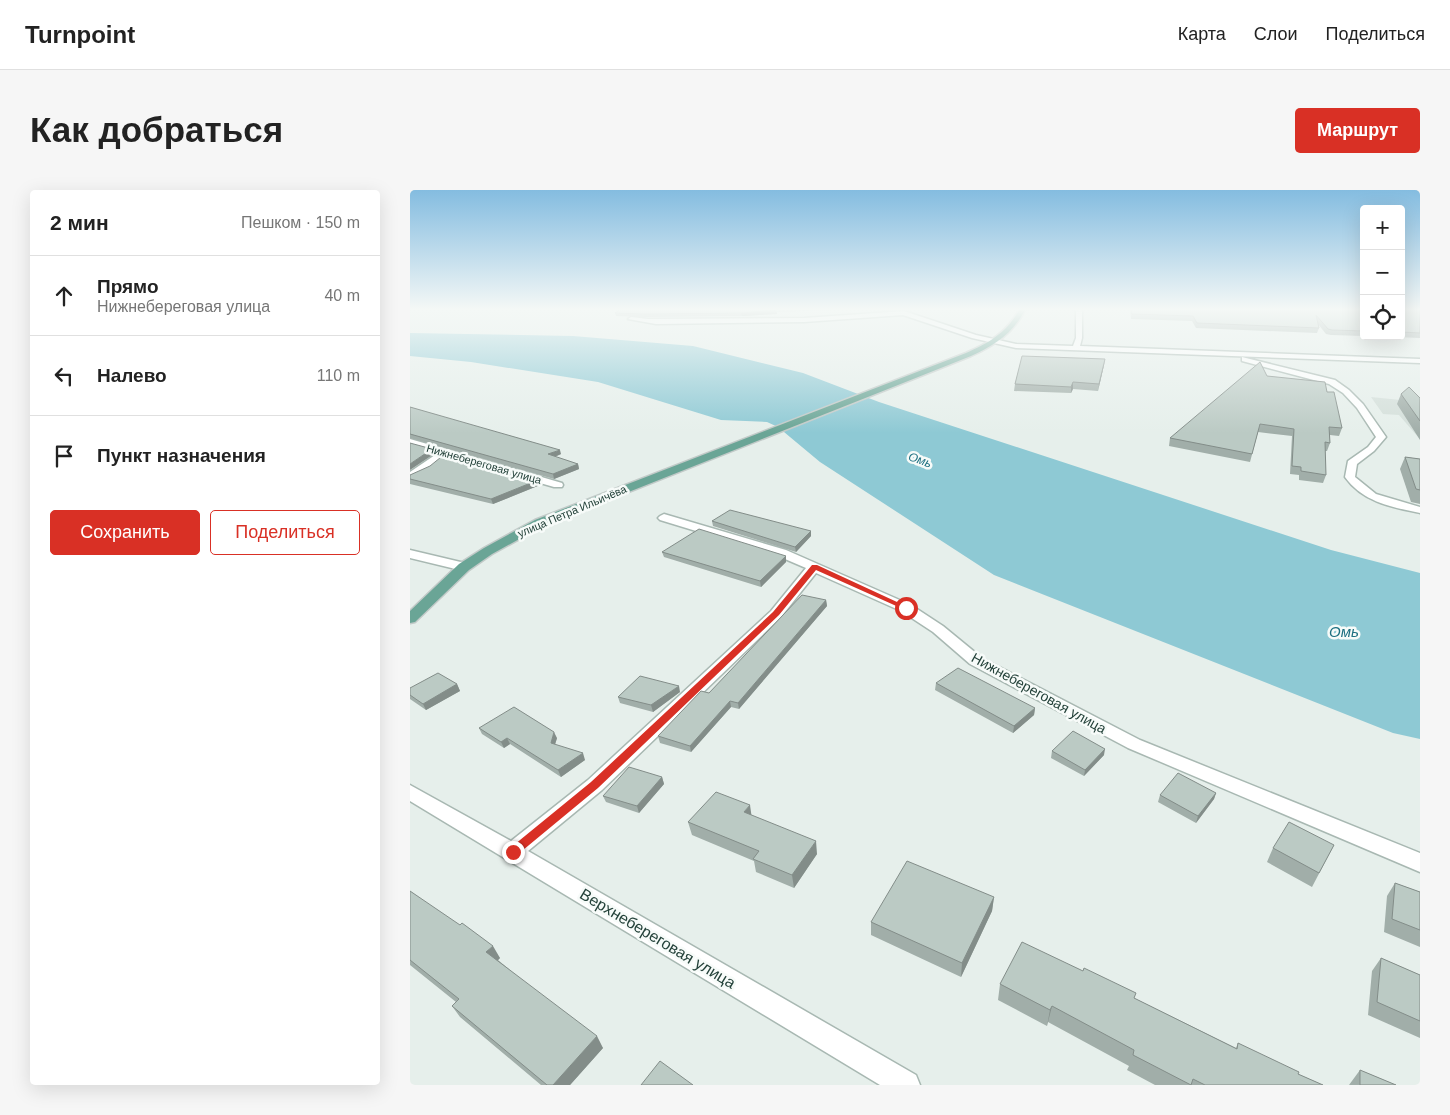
<!DOCTYPE html>
<html lang="ru">
<meta charset="utf-8">
<style>
:root{--surface:#fff;--page:#f6f6f6;--text:#222;--muted:#767676;--line:#e0e0e0;--accent:#d93025}
body{margin:0;font-family:Arial,sans-serif;background:var(--page);color:var(--text)}
.controls{position:absolute;right:15px;top:15px;display:grid;overflow:hidden;border-radius:5px;box-shadow:0 5px 20px #0002}
.controls button{width:45px;height:45px;display:grid;place-items:center;padding:0;border:0;border-bottom:1px solid var(--line);background:var(--surface);color:var(--text);font:25px sans-serif}
.stop{position:absolute;width:15px;height:15px;margin:-11px;border:4px solid #d93025;border-radius:50%;background:#fff}
.stop.end{background:#d93025;border-color:#fff;box-shadow:0 1px 5px #0008}
.list{margin:0;padding:0;list-style:none}
h2{display:flex;justify-content:space-between;align-items:center;height:65px;margin:0;padding:0 20px;font-size:21px}
h2 small{font-size:16px;font-weight:400;color:var(--muted)}
.list li{display:grid;grid-template-columns:32px 1fr auto;gap:15px;align-items:center;box-sizing:border-box;height:80px;padding:0 20px;border-top:1px solid var(--line)}
.list b{display:block;font-size:19px;white-space:nowrap}
.list p{margin:0;font-size:16px;white-space:nowrap;color:var(--muted)}
.list em{font-size:16px;font-style:normal;color:var(--muted)}
.actions{display:flex;gap:10px;padding:15px 20px}
.actions a{flex:1;padding:11px 0;border:1px solid var(--accent);border-radius:5px;text-align:center;font-size:18px;color:var(--accent)}
.actions .main{background:var(--accent);color:#fff}
.icon{flex:none;width:28px;height:28px;fill:none;stroke:currentColor;stroke-width:2;stroke-linecap:round;stroke-linejoin:round}
.map{position:relative;flex:none;width:1010px;height:895px;overflow:hidden;border-radius:5px}
header{display:flex;align-items:center;gap:30px;box-sizing:border-box;height:70px;padding:0 25px;background:var(--surface);border-bottom:1px solid var(--line)}
header strong{font-size:24px}
nav{display:flex;gap:28px;margin-inline-start:auto;font-size:18px}
.intro{display:flex;align-items:center;justify-content:space-between;box-sizing:border-box;height:120px;padding:0 30px}
h1{margin:0;font-size:35px}
.button{padding:12px 22px;border-radius:5px;background:var(--accent);color:#fff;font-size:18px;font-weight:700}
main{display:flex;gap:30px;padding:0 30px}
aside{flex:1;background:var(--surface);border-radius:5px;box-shadow:0 5px 20px #0002}
.map>svg:first-child{display:block}
.built{fill:#d4dfda}
.water{fill:#8ec9d4}
.lines{fill:none;stroke-linecap:round;stroke-linejoin:round}
.minor-casing{stroke:#a8b8b2;stroke-width:3}
.major-casing{stroke:#c2cac8;stroke-width:3}
.minor{fill:#fff;fill-rule:evenodd}
.major{fill:#6aa596;fill-rule:evenodd}
.wall{fill:#a1aea9}
.shaded-wall{fill:#838d89}
.building{fill:#bbcac4;stroke:#838d89}
.route{fill:#d93025}
.labels{text-anchor:middle;stroke-width:5;stroke-linejoin:round;paint-order:stroke}
.far-street-label{font-size:11px;fill:#24423a;stroke:#f7fbf9}
.far-water-label{font-size:12px;font-style:italic;fill:#1c6f80;stroke:#f7fbf9}
.street-label{font-size:14px;fill:#24423a;stroke:#f7fbf9}
.water-label{font-size:15px;font-style:italic;fill:#1c6f80;stroke:#f7fbf9}
.near-street-label{font-size:16px;fill:#24423a;stroke:#f7fbf9}
</style>
<header>
<strong>Turnpoint</strong>
<nav><a>Карта</a><a>Слои</a><a>Поделиться</a></nav>
</header>
<div class="intro"><h1>Как добраться</h1><a class="button">Маршрут</a></div>
<main>
<aside>
<h2>2 мин<small>Пешком · 150 m</small></h2>
<ul class="list">
<li><svg class="icon" aria-label="ahead" viewBox="0 0 24 24"><path d="M12 20V5M6 11l6-6 6 6"/></svg><div><b>Прямо</b><p>Нижнебереговая улица</p></div><em>40 m</em></li>
<li><svg class="icon" aria-label="left" viewBox="0 0 24 24"><path d="M17 20v-9H6M10 6l-5 5 5 5"/></svg><div><b>Налево</b></div><em>110 m</em></li>
<li><svg class="icon" aria-label="arrive" viewBox="0 0 24 24"><path d="M6 21V4h12l-3 4 3 4H6"/></svg><div><b>Пункт назначения</b></div></li>
</ul>
<div class="actions"><a class="main">Сохранить</a><a>Поделиться</a></div>
</aside>
<div class="map">
<svg width="1010" height="895" viewBox="0 0 1010 895">
<rect width="100%" height="100%" fill="#e6efeb"/>
<path class="built" d="M 961,207 L 1010,212 L 1009,248 L 989,225 L 973,224 Z"/>
<path class="water" d="M 0,143 L 163,146 L 283,156 L 393,183 L 469,212 L 921,360 L 1010,383 L 1010,549 L 983,543 L 584,385 L 410,272 L 368,237 L 357,232 L 311,230 L 188,192 L 61,172 L 0,166 Z"/>
<g class="lines">
<defs>
<path id="minor" d="M 666,118 L 672,118 L 672,148 L 670,156 L 1010,169 L 1010,173 L 606,158 L 562,148 L 493,125 L 394,132 L 246,134 L 218,129 L 221,127 L 238,129 L 394,128 L 494,121 L 566,145 L 606,154 L 663,156 L 666,148 Z
M 832,167 L 925,190 L 939,200 L 953,214 L 976,247 L 964,261 L 947,274 L 945,287 L 966,304 L 1010,317 L 1010,323 C 981,317 953,312 935,287 L 938,271 L 958,257 L 966,247 L 947,218 L 933,203 L 919,194 L 832,171 Z
M 0,249 L 152,293 L 153,295 L 152,297 L 144,297 L 37,266 L 21,279 L 0,289 L 0,282 L 28,263 L 0,255 Z
M 254,324 L 376,360 L 501,415 L 533,436 L 572,468 L 730,550 L 1010,663 L 1010,682 L 718,558 L 560,474 L 523,442 L 491,421 L 406,383 L 371,427 L 192,600 L 118,661 L 506,885 L 510,895 L 470,895 L 0,611 L 0,595 L 101,651 L 178,590 L 361,421 L 396,378 L 368,366 L 250,330 L 248,328 L 250,326 Z
M 0,360 L 59,374 L 61,377 L 54,381 L 0,368 Z"/>
<path id="major" d="M 610,118 L 616,118 C 604,143 585,155 561,166 L 133,336 L 82,364 L 59,380 L 5,432 L 0,433 L 0,421 L 49,374 L 74,358 L 125,330 L 556,163 C 579,153 598,142 610,118 Z"/>
</defs>
<use href="#minor" class="minor-casing"/>
<use href="#major" class="major-casing"/>
<use href="#minor" class="minor"/>
<use href="#major" class="major"/>
</g>
<path class="wall" d="M 212,118 L 422,118 L 423,120 L 367,122 L 367,124 L 332,126 L 236,127 L 206,126 L 205,123 Z
M 720,118 L 954,118 L 954,146 L 921,145 L 916,144 L 908,134 L 909,138 L 907,143 L 786,138 L 782,131 L 721,129 Z
M 991,118 L 1010,120 L 1010,148 L 965,146 L 991,146 Z
M 694,175 L 688,201 L 663,199 L 661,203 L 604,201 L 605,194 Z
M 857,186 L 917,202 L 932,238 L 929,246 L 920,245 L 920,253 L 917,261 L 915,261 L 916,285 L 913,293 L 889,290 L 889,285 L 880,284 L 882,246 L 848,242 L 840,272 L 759,256 L 760,248 Z
M 991,204 L 1010,208 L 1010,250 L 987,214 Z
M 0,217 L 151,264 L 145,267 L 168,274 L 169,279 L 144,289 L 0,248 Z
M 995,267 L 1010,269 L 1010,314 L 1001,312 L 990,279 Z
M 0,285 L 130,295 L 83,314 L 0,294 Z
M 302,331 L 401,346 L 386,362 L 303,336 Z
M 252,362 L 376,372 L 351,397 L 254,367 Z
M 416,410 L 417,416 L 329,519 L 321,517 L 281,562 L 250,553 L 248,546 L 299,503 Z
M 526,493 L 625,518 L 624,525 L 603,543 L 525,500 Z
M 47,494 L 50,501 L 16,520 L 0,509 L 0,498 Z
M 270,502 L 243,522 L 210,513 L 208,507 Z
M 69,538 L 147,548 L 145,555 L 175,570 L 151,587 L 100,554 L 94,558 L 72,544 Z
M 642,561 L 694,565 L 674,586 L 641,568 Z
M 252,587 L 254,594 L 229,623 L 196,612 L 193,606 Z
M 806,603 L 804,609 L 786,633 L 748,612 L 750,605 Z
M 342,626 L 407,664 L 384,698 L 346,682 L 344,671 L 282,645 L 278,632 Z
M 924,655 L 902,697 L 857,672 L 863,658 Z
M 985,693 L 1010,702 L 1010,757 L 974,742 L 977,706 Z
M 0,701 L 90,768 L 88,770 L 193,858 L 160,895 L 131,895 L 50,827 L 42,816 L 46,812 L 0,775 Z
M 584,707 L 582,721 L 551,787 L 461,745 L 461,732 Z
M 971,768 L 1010,785 L 1010,848 L 958,825 L 962,781 Z
M 590,794 L 724,808 L 826,858 L 828,853 L 888,884 L 913,895 L 745,895 L 717,880 L 719,876 L 638,832 L 637,836 L 588,810 Z
M 950,880 L 986,895 L 939,895 Z"/>
<path class="shaded-wall" d="M 366,120 L 367,124 L 332,126 L 331,123 Z
M 695,169 L 694,175 L 688,201 L 689,194 Z
M 663,192 L 663,199 L 661,203 L 661,197 Z
M 22,259 L 24,264 L 0,280 L 0,274 Z
M 150,260 L 151,264 L 139,269 L 138,264 Z
M 168,274 L 169,279 L 144,289 L 143,284 Z
M 128,290 L 130,295 L 83,314 L 81,309 Z
M 401,341 L 401,346 L 386,362 L 385,357 Z
M 376,366 L 376,372 L 351,397 L 350,391 Z
M 416,410 L 417,416 L 329,519 L 328,513 Z
M 47,494 L 50,501 L 16,520 L 13,514 Z
M 269,496 L 270,502 L 243,522 L 241,515 Z
M 320,511 L 321,517 L 281,562 L 280,556 Z
M 625,518 L 624,525 L 603,543 L 604,536 Z
M 144,542 L 147,548 L 143,560 L 141,553 Z
M 97,548 L 100,554 L 94,558 L 91,552 Z
M 695,559 L 694,565 L 674,586 L 675,580 Z
M 173,563 L 175,570 L 151,587 L 148,580 Z
M 252,587 L 254,594 L 229,623 L 227,616 Z
M 806,603 L 804,609 L 786,633 L 788,626 Z
M 340,615 L 342,629 L 334,622 Z
M 406,651 L 407,664 L 384,698 L 382,685 Z
M 584,707 L 582,721 L 551,787 L 552,773 Z
M 83,756 L 90,768 L 84,774 L 76,762 Z
M 642,816 L 637,836 L 640,820 Z
M 187,846 L 193,858 L 160,895 L 143,895 Z"/>
<path class="building" d="M 212,118 L 389,118 L 367,119 L 366,120 L 331,123 L 235,124 L 205,123 Z
M 721,118 L 954,118 L 954,141 L 922,140 L 918,139 L 906,125 L 909,138 L 787,133 L 783,126 L 722,124 Z
M 991,118 L 1010,120 L 1010,143 L 991,142 Z
M 612,166 L 695,169 L 689,194 L 663,192 L 661,197 L 605,194 Z
M 850,172 L 857,186 L 915,192 L 917,202 L 924,202 L 932,238 L 919,237 L 920,253 L 915,252 L 916,285 L 891,281 L 891,277 L 882,276 L 884,239 L 850,234 L 842,264 L 760,248 Z
M 999,197 L 1010,208 L 1010,231 L 991,204 Z
M 0,217 L 150,260 L 138,264 L 168,274 L 143,284 L 0,244 Z
M 0,253 L 22,259 L 0,274 Z
M 36,263 L 128,290 L 81,309 L 0,289 L 0,285 L 20,276 Z
M 995,267 L 1010,269 L 1010,300 L 1006,299 Z
M 320,320 L 401,341 L 385,357 L 302,331 Z
M 289,339 L 376,366 L 350,391 L 252,362 Z
M 392,405 L 416,410 L 328,513 L 320,511 L 280,556 L 248,546 L 291,501 L 299,503 Z
M 548,478 L 625,518 L 604,536 L 526,493 Z
M 28,483 L 47,494 L 13,514 L 0,505 L 0,498 Z
M 230,486 L 269,496 L 241,515 L 208,507 Z
M 104,517 L 144,542 L 141,553 L 173,563 L 148,580 L 97,548 L 91,552 L 69,538 Z
M 663,541 L 695,559 L 675,580 L 642,561 Z
M 219,577 L 252,587 L 227,616 L 193,606 Z
M 768,583 L 806,603 L 788,626 L 750,605 Z
M 306,602 L 340,615 L 334,622 L 406,651 L 382,685 L 343,669 L 349,661 L 278,632 Z
M 879,632 L 924,655 L 909,683 L 863,658 Z
M 497,671 L 584,707 L 552,773 L 461,732 Z
M 985,693 L 1010,702 L 1010,740 L 982,729 Z
M 0,701 L 50,735 L 52,733 L 83,756 L 76,762 L 187,846 L 143,895 L 137,895 L 42,816 L 49,809 L 0,770 Z
M 612,752 L 673,781 L 674,778 L 726,803 L 724,808 L 827,859 L 828,853 L 889,882 L 888,884 L 913,895 L 795,895 L 783,889 L 781,895 L 723,865 L 724,860 L 642,816 L 640,820 L 590,794 Z
M 971,768 L 1010,785 L 1010,831 L 967,812 Z
M 250,871 L 283,895 L 231,895 Z
M 950,880 L 986,895 L 950,895 Z"/>
<linearGradient id="sky" x2="0" y2="1"><stop stop-color="#84bce0"/><stop offset="0.49" stop-color="#f4f8f6"/><stop offset="1" stop-color="#f4f8f6" stop-opacity="0"/></linearGradient>
<rect width="1010" height="243" fill="url(#sky)"/>
<path class="route" d="M 402,375 L 407,375 L 500,418 L 493,419 L 406,380 L 369,425 L 188,598 L 107,665 L 99,665 L 98,662 L 99,659 L 181,592 L 363,422 Z"/>
<g class="labels">
<g class="far-street-label">
<text transform="translate(74 274) rotate(16)" y="4">Нижнебереговая улица</text>
<text transform="translate(162 321) rotate(-23)" y="4">улица Петра Ильичёва</text>
</g>
<g class="far-water-label">
<text transform="translate(510 270) rotate(20)" y="4">Омь</text>
</g>
<g class="street-label">
<text transform="translate(629 503) rotate(29)" y="5">Нижнебереговая улица</text>
</g>
<g class="water-label">
<text x="934" y="447">Омь</text>
</g>
<g class="near-street-label">
<text transform="translate(248 748) rotate(31)" y="6">Верхнебереговая улица</text>
</g>
</g>
</svg>
<div class="controls">
<button>+</button>
<button>−</button>
<button><svg class="icon" aria-label="locate" viewBox="0 0 24 24"><circle cx="12" cy="12" r="6"/><path d="M12 2v4M12 18v4M2 12h4M18 12h4"/></svg></button>
</div>
<div class="stop" style="left:496px;top:418px"></div>
<div class="stop end" style="left:103px;top:662px"></div>
</div>
</main>
